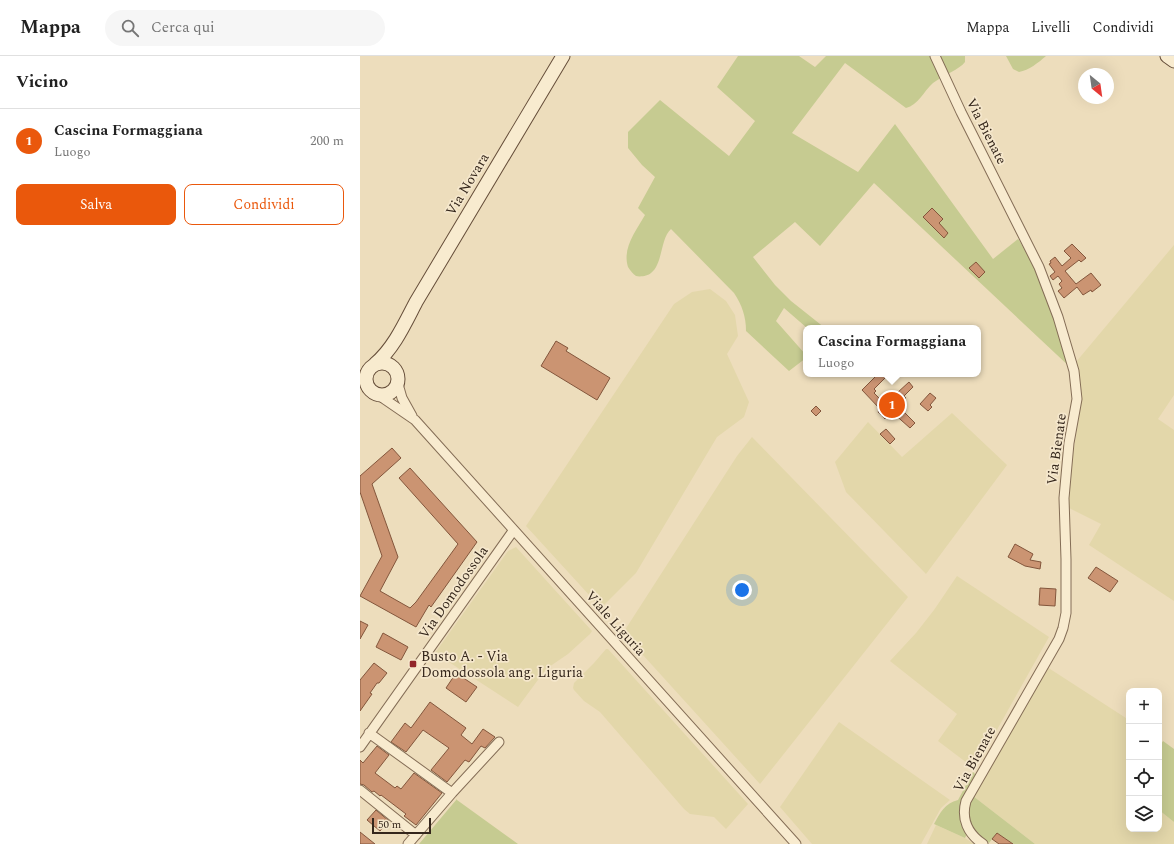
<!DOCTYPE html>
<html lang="it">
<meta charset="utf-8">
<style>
:root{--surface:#fff;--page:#f6f6f6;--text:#222;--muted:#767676;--line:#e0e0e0;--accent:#ea580c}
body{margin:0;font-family:Spectral,serif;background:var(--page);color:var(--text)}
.controls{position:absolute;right:12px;bottom:12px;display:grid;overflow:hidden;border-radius:8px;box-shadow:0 4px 16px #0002}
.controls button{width:36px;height:36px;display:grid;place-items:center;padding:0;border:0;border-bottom:1px solid var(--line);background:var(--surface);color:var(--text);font:20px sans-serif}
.compass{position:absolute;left:718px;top:12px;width:36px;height:36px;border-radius:50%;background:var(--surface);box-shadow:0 4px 16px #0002;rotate:151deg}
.scale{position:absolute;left:12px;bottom:10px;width:59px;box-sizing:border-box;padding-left:4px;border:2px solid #34261b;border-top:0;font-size:11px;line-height:14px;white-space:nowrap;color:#34261b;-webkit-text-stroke:3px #f5e7cc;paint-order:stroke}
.you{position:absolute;left:382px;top:534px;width:14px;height:14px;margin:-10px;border:3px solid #fff;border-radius:50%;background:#1a73e8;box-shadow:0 0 0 6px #1a73e833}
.badge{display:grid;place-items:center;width:26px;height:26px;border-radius:50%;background:var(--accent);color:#fff;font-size:13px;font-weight:700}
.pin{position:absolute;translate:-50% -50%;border:2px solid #fff;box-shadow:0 1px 4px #0006}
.popup{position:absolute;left:443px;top:269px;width:178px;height:52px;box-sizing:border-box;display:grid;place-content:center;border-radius:8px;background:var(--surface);filter:drop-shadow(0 1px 3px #0005);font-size:13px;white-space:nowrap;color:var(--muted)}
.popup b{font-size:15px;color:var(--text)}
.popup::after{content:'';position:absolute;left:50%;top:100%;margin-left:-8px;border:8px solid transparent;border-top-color:var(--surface)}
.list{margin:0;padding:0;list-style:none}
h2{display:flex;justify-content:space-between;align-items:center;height:52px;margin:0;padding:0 16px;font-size:17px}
h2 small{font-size:13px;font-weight:400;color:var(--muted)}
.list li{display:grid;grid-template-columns:26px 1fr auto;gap:12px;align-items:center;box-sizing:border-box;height:64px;padding:0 16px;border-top:1px solid var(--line)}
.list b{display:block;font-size:15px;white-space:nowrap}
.list p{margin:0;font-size:13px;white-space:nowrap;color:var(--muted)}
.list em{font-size:13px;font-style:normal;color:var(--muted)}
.actions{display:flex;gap:8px;padding:12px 16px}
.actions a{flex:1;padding:9px 0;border:1px solid var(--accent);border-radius:8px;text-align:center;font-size:14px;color:var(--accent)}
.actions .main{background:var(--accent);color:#fff}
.icon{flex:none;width:22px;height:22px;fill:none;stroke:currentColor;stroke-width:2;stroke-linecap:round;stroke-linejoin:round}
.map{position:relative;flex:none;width:814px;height:788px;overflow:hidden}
header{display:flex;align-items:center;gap:24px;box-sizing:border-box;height:56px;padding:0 20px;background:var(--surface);border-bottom:1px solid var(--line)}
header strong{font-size:19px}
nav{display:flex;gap:22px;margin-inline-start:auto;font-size:14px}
.search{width:280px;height:36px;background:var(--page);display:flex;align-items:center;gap:10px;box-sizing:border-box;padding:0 14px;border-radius:22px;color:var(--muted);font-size:15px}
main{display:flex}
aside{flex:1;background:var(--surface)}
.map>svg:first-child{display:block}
.farmland{fill:#e3d7aa}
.green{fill:#c6cb91}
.building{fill:#cb9472;stroke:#83563c}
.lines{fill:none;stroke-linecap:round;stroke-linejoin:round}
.street-casing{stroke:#846d56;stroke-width:11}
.secondary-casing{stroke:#664e3a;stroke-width:15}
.street{stroke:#f8ebcf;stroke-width:9}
.secondary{stroke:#f8ebcf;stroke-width:13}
.poi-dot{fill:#93272b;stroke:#f5e7cc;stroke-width:1.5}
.labels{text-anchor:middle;stroke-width:3.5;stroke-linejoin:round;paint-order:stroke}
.street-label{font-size:14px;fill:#34261b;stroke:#f5e7cc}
.poi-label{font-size:14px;fill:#34261b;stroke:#f5e7cc;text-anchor:start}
</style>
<header>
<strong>Mappa</strong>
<div class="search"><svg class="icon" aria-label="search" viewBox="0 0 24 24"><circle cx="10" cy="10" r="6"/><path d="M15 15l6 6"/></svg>Cerca qui</div>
<nav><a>Mappa</a><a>Livelli</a><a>Condividi</a></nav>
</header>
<main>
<aside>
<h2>Vicino<small></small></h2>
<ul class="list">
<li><span class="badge">1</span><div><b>Cascina Formaggiana</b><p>Luogo</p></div><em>200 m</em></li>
</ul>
<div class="actions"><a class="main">Salva</a><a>Condividi</a></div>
</aside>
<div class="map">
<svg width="814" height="788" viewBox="0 0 814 788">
<rect width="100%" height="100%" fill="#edddbc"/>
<path class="farmland" d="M 814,189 L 814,339 L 798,363 L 814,374 L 814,545 L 729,489 L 741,468 L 707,451 L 709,426 L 721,346 L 716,306 Z
M 350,233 L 366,245 L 375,259 L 378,280 L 367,298 L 389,346 L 384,361 L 357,381 L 276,517 L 241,552 L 166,470 L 314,248 L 332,236 Z
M 592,357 L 647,409 L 566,518 L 486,436 L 475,406 L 508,366 L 542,401 Z
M 392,381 L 548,541 L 400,728 L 263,577 L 377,400 Z
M 156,491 L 232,575 L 230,578 L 208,598 L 186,613 L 158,651 L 75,597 L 148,495 Z
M 597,520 L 689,581 L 615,713 L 578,685 L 597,658 L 530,605 L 556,577 L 574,554 Z
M 246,593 L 248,593 L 388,748 L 366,773 L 354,761 L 330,758 L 324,753 L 240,656 L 224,645 L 214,634 L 213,632 L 214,627 L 234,607 Z
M 687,611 L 769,664 L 769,773 L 799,773 L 799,754 L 814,766 L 814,788 L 675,788 L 613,740 Z
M 479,666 L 590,744 L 581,752 L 561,788 L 452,788 L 420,751 Z
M 576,769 L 605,782 L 614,788 L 567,788 Z"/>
<path class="green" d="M 378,0 L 439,0 L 455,11 L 466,0 L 605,0 L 605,6 C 600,13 582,20 573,27 C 564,35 558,49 546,52 L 485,7 L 432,77 L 498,116 L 535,68 L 633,203 L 658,183 L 659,184 C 683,224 696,269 712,313 L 514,127 L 460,190 L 435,166 L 393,201 L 415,229 L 431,245 L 465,272 L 447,272 L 424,252 L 416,265 L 446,299 L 446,302 L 429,315 L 386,275 C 386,261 382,249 374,237 L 311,173 C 300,183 303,208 291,217 C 288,220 280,221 276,220 C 273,218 270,214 268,211 C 262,192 276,175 285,159 L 278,152 L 295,121 L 282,109 L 268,92 L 268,76 L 300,44 L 369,100 L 395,65 L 357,31 Z
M 646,0 L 686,0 C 678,7 669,14 659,16 L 653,13 Z
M 803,685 L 814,693 L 814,766 L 799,754 L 799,691 Z
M 613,716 L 617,720 L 604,742 L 607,778 L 605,782 L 574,768 C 580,757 585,747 598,744 Z
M 613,740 L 675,788 L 653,788 L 637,777 L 629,787 C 618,779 605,768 608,753 C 608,749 611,744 613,740 Z
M 97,743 L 97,744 L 158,788 L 59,788 Z"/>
<path class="building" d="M 572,152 L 583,163 L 579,167 L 588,177 L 584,182 L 563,161 Z
M 712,188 L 726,202 L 721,206 L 719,204 L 705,215 L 716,228 L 731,217 L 741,229 L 732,236 L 731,234 L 723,239 L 717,231 L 704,242 L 698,235 L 702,232 L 699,228 L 702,225 L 698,220 L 693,224 L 690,220 L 695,216 L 689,208 L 691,207 L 690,205 L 695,201 L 702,210 L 711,202 L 704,195 Z
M 616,206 L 625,216 L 619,222 L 609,212 Z
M 196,285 L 208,292 L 206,295 L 250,322 L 237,344 L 181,310 Z
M 518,318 L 529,318 L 514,333 L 516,335 L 514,337 L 525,348 L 549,326 L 553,331 L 544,340 L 546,342 L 538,350 L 555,367 L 550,372 L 532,356 L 525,363 L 518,356 L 520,353 L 502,334 Z
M 570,337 L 576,342 L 570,349 L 572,351 L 568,355 L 560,348 Z
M 456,350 L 461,355 L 456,360 L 451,355 Z
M 526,373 L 535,383 L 530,388 L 520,378 Z
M 32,392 L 41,402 L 12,428 L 38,501 L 20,535 L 50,552 L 56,546 L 98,488 L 39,422 L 50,412 L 117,486 L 71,551 L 69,549 L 56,571 L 0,540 L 22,500 L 0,436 L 0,420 Z
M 655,488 L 673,498 L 670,504 L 681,506 L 680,513 L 665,510 L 648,501 Z
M 736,511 L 758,525 L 750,536 L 728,522 Z
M 680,532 L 696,533 L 695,550 L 679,549 Z
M 0,565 L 8,569 L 0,583 Z
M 23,577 L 48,591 L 41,604 L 16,591 Z
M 14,607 L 27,617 L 19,627 L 17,627 L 10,637 L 12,638 L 0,655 L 0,624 Z
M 96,617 L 117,631 L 106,646 L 86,632 Z
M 70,646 L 106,672 L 101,679 L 112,688 L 123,673 L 135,681 L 125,692 L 121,690 L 109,706 L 105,704 L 87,726 L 71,714 L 89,692 L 63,674 L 46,696 L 31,686 L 45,667 L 51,672 Z
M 17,690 L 29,699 L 15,717 L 35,732 L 37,730 L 41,733 L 54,717 L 82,737 L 56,769 L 44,760 L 46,758 L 21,739 L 20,740 L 14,735 L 12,736 L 4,729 L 0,728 L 0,704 L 3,707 Z
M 16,754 L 29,765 L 20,775 L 7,764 Z
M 0,776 L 15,788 L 0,788 Z
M 637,777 L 653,788 L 639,788 L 632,783 Z"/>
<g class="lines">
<defs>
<path id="street" d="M 575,0 L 601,56 L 679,211 L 698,261 L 714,315 L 717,343 L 709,387 L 704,442 L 706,503 L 706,557 L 703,572 L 699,583 L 606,745 C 601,763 608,778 623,788
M 38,328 L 42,342 L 52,360
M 20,340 L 55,364 L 436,788
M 9,677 L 92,737
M 0,691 L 153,475
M 0,734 L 56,779
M 48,788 L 92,737 L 139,686"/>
<path id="secondary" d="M 807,0 L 814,5
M6 323a16 16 0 1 1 32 0a16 16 0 1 1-32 0Z
M 15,308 C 34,292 45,267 56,246 L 203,0"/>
</defs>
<use href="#street" class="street-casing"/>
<use href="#secondary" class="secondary-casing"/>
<use href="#street" class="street"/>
<use href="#secondary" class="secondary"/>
</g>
<rect class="poi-dot" x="49" y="604" width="8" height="8" rx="2"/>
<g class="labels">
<g class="street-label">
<text transform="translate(627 75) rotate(63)" y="5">Via Bienate</text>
<text transform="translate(107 128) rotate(-59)" y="5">Via Novara</text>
<text transform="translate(696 393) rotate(-82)" y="5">Via Bienate</text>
<text transform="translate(93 536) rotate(-55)" y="5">Via Domodossola</text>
<text transform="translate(256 567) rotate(48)" y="5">Viale Liguria</text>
<text transform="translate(614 703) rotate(-61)" y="5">Via Bienate</text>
</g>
<g class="poi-label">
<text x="61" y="605">Busto A. - Via<tspan x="61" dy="16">Domodossola ang. Liguria</tspan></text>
</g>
</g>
</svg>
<div class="controls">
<button>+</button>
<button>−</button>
<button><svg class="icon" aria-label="locate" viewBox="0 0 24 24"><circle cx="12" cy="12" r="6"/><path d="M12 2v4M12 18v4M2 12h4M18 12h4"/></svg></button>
<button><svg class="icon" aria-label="layers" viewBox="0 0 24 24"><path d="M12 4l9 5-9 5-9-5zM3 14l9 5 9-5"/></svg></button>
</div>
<svg class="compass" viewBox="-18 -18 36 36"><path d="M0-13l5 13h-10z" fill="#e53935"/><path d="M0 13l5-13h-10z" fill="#767676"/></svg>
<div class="scale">50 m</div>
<div class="you"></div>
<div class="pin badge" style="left:532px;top:349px">1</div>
<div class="popup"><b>Cascina Formaggiana</b>Luogo</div>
</div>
</main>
